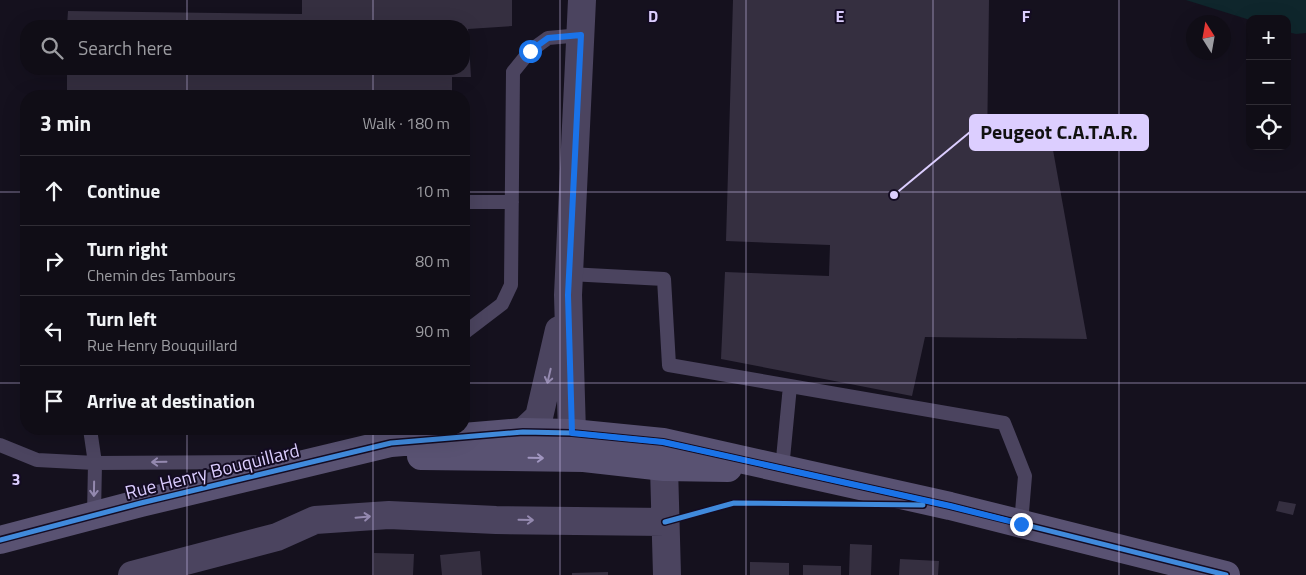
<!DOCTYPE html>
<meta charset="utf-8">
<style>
:root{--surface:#100d16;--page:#1e1b23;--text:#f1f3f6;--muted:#9c9ca1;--line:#302d35}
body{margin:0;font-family:"Titillium Web",sans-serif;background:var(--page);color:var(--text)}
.controls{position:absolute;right:15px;top:15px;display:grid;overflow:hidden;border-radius:10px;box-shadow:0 5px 20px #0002}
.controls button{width:45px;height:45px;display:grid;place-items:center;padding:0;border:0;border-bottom:1px solid var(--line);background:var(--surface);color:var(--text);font:25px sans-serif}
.compass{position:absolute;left:1186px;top:15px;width:45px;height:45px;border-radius:50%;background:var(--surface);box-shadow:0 5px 20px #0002;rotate:349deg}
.stop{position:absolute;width:15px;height:15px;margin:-11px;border:4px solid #1a73e8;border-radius:50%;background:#fff}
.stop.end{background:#1a73e8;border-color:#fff;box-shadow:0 1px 5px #0008}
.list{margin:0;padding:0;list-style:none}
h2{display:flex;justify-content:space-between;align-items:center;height:65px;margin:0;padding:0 20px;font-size:21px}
h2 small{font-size:16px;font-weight:400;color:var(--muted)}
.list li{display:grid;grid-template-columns:32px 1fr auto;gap:15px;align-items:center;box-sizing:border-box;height:70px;padding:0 20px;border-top:1px solid var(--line)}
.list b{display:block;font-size:19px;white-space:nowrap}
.list p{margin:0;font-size:16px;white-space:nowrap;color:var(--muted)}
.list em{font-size:16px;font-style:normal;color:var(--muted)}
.icon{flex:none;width:28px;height:28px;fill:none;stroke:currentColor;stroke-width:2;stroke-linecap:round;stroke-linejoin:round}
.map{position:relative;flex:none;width:1306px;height:575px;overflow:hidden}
.search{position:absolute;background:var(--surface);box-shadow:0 5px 20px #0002;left:20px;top:20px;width:450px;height:55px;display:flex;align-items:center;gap:12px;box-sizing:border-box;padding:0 18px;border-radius:20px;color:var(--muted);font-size:19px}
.panel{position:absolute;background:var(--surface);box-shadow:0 5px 20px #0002;left:20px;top:90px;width:450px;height:345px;border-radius:20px}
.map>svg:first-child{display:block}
.green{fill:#0f262c}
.building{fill:#352f40}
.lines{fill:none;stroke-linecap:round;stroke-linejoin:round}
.lane{stroke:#4b445f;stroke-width:14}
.street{stroke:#4b445f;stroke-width:28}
.secondary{stroke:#595272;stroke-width:28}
.cycleway-casing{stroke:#140c23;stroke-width:8}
.cycleway{stroke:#408adc;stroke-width:5}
.oneway{stroke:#9489af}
.oneway2{stroke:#a196c0}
.route{stroke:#1a73e8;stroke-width:6}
.grid{fill:none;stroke:#dcceff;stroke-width:1;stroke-opacity:0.55}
.labels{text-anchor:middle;stroke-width:4;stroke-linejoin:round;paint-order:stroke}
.street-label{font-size:19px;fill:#dcceff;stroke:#140c23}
.grid-label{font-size:16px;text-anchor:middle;font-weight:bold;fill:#dcceff;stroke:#140c23;stroke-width:4;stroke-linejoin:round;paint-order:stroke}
.leader{fill:none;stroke:#dcceff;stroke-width:2}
.callout-dot{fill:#dcceff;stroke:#140c23;stroke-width:2}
.callout{fill:#dcceff;stroke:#dcceff;stroke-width:2}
.callout-label{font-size:20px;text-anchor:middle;font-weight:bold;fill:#111}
</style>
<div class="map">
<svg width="1306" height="575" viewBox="0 0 1306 575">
<rect width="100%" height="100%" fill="#15111e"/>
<path class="green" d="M 1186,0 L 1306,0 L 1306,33 L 1296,34 L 1287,32 L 1287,19 L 1250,19 L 1250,20 Z"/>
<path class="building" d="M 302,0 L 512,0 L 512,26 L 468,29 L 471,77 L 452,77 L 452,96 L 67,96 L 67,69 L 464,69 L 464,26 L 67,26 L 68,11 L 302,14 Z
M 733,0 L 989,0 L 987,148 L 1053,150 L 1087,339 L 925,337 L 912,396 L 721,359 L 725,272 L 829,276 L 830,245 L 726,241 Z
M 1279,501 L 1296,504 L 1293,515 L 1276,511 Z
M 850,544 L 872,545 L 871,575 L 849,575 Z
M 480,551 L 482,575 L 442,575 L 440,555 Z
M 374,553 L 414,554 L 413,575 L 374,575 Z
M 900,559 L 939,561 L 938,575 L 899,575 Z
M 750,562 L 789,563 L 789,575 L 750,575 Z
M 803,565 L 841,566 L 841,575 L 803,575 Z
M 608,572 L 608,575 L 572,575 L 572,573 Z"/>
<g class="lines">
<path class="lane" d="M 464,202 L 512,202
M 569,274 L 664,279 L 669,365 L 1004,423 L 1025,476 L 1021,524
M 464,333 L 502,304 L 511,285 L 513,72 L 530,51 L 548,38 L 581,35
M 90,429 L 95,463 L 94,515
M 0,445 L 37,460 L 95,463 L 272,462
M 782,469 L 790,386"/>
<path class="street" d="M 523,432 L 539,417 L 559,330
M 572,433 L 568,295 L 582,0
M 664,467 L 667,575
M 132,575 L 277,537 L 315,520 L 389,515 L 496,520 L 665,522"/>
<path class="secondary" d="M 421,456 L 584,458 L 664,467 L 728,468
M 0,540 L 141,503 L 391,443 L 523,432 L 572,433 L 663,442 L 950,506 L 1226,575"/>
<defs>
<path id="cycleway" d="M 665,522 L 734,503 L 923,505
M 0,540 L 141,503 L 391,443 L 523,432 L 572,433 L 663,442 L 950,506 L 1226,575"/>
</defs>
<use href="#cycleway" class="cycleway-casing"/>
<use href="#cycleway" class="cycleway"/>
</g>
<defs><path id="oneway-shaft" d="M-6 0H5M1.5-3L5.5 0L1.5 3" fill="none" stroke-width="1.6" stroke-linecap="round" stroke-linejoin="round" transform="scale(1.25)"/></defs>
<g class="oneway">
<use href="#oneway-shaft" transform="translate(549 376) rotate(103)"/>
<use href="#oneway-shaft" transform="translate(159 462) rotate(179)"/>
<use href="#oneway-shaft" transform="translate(94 489) rotate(91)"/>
<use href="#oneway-shaft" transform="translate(363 517) rotate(-5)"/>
<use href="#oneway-shaft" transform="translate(526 520) rotate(1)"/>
</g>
<use class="oneway2" href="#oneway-shaft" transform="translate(536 458) rotate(1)"/>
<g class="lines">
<path class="route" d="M 530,51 L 548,38 L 581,35 L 568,295 L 572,433 L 663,442 L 950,506 L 1021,524"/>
</g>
<path class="grid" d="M 187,0 L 187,26M 373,0 L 373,26M 560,0 L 560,575M 746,0 L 746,575M 933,0 L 933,575M 1119,0 L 1119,575M 187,69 L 187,96M 373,69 L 373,96M 0,192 L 26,192M 464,192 L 1306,192M 0,383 L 26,383M 464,383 L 1306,383M 187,429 L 187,575M 373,429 L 373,575"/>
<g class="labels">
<g class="street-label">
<text transform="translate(212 471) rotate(-14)" y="7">Rue Henry Bouquillard</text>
</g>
</g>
<g class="grid-label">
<text x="653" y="22">D</text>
<text x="840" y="22">E</text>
<text x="1026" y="22">F</text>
<text x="16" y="485">3</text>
</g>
<path class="leader" d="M894 195L970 132"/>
<circle class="callout-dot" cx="894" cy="195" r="5"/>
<rect class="callout" x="970" y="115" width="178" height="35" rx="5"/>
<g class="callout-label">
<text x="1059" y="139">Peugeot C.A.T.A.R.</text>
</g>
</svg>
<div class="controls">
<button>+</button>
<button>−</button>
<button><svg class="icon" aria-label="locate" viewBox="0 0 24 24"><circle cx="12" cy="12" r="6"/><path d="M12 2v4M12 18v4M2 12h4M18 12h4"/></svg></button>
</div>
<svg class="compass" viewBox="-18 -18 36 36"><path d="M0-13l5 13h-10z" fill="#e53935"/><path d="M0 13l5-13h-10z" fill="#9c9ca1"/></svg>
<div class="stop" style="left:530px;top:51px"></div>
<div class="stop end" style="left:1021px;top:524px"></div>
<div class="search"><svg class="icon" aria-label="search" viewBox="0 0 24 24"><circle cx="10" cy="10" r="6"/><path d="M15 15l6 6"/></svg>Search here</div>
<section class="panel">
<h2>3 min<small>Walk · 180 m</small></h2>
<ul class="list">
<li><svg class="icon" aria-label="ahead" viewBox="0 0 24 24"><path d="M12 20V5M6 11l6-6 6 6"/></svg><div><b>Continue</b></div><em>10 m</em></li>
<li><svg class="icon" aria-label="right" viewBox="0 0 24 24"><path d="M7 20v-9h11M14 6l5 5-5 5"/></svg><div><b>Turn right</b><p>Chemin des Tambours</p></div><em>80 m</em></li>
<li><svg class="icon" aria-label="left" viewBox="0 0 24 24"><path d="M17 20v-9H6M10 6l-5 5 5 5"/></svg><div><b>Turn left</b><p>Rue Henry Bouquillard</p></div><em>90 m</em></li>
<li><svg class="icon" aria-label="arrive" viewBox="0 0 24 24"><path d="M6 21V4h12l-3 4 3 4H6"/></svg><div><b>Arrive at destination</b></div></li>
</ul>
</section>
</div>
